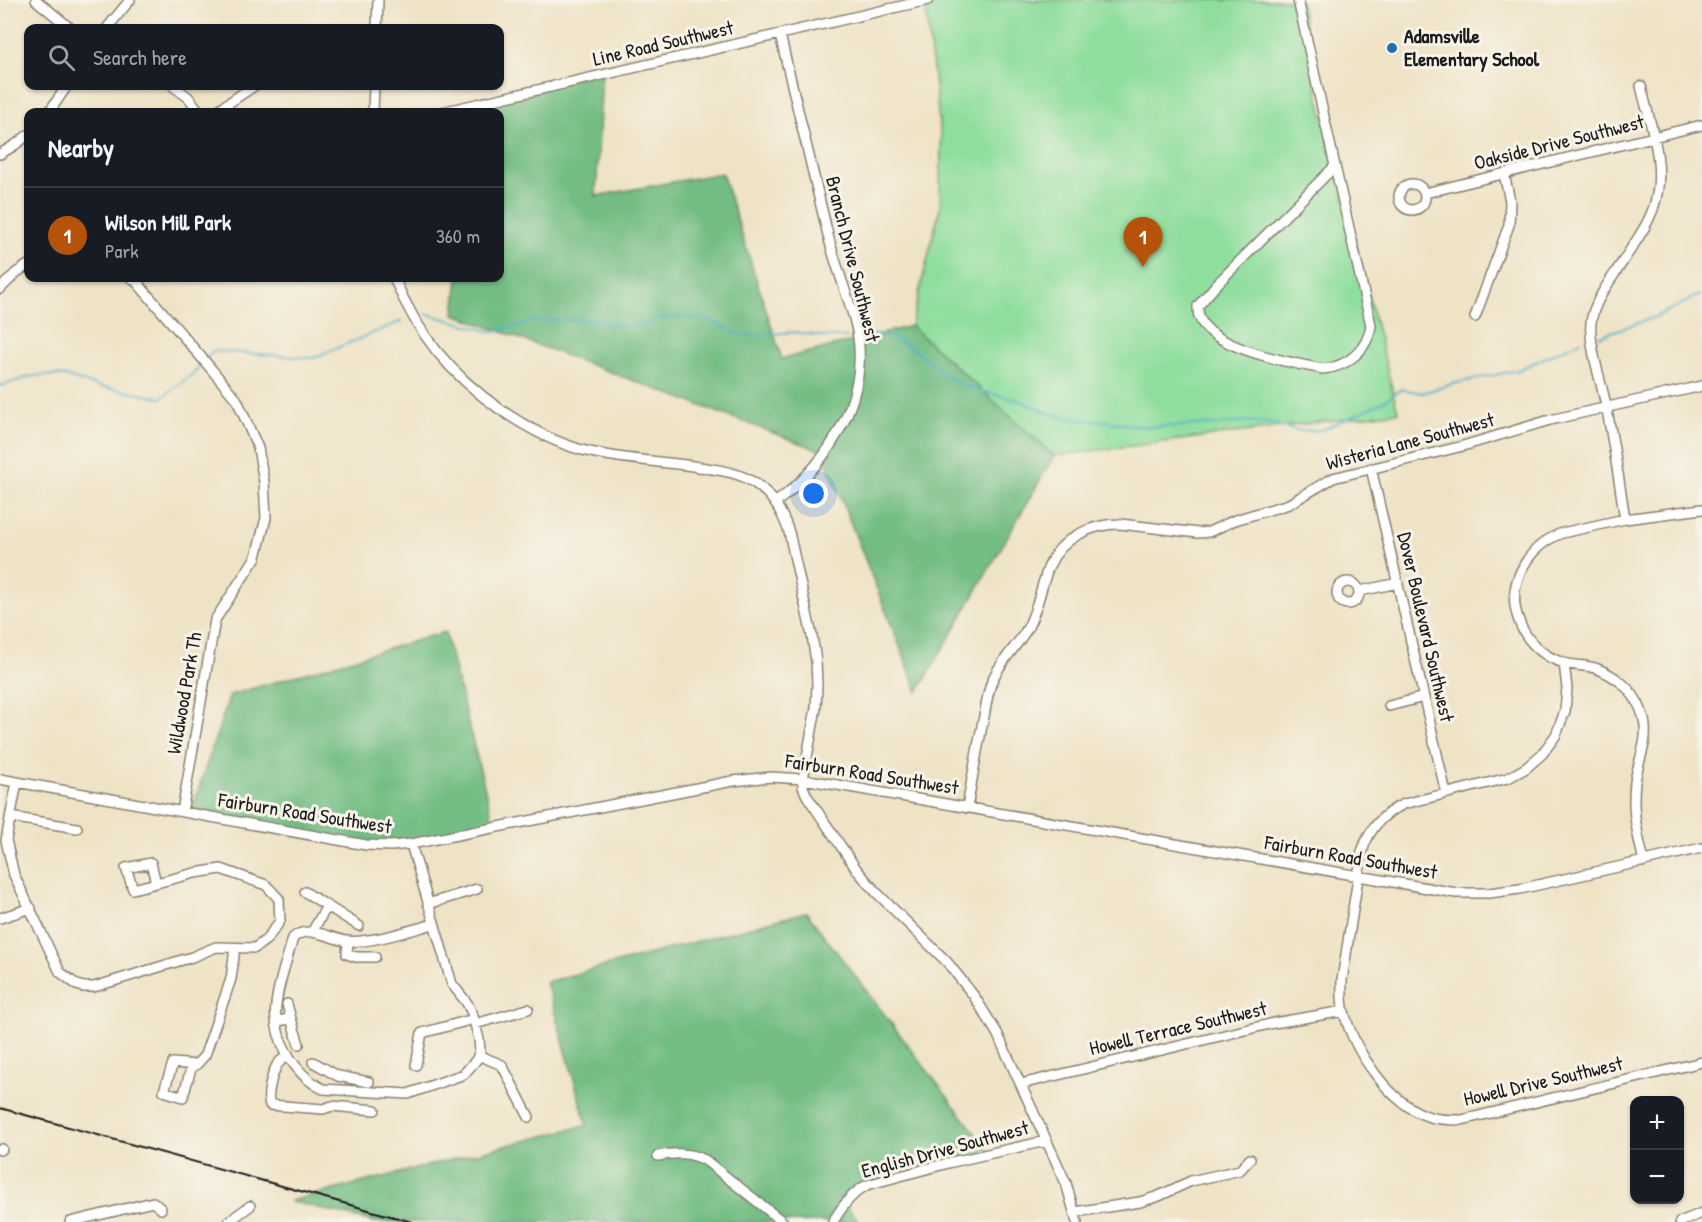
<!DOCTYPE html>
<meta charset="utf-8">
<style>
:root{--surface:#171b24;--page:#242831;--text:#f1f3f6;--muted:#9ea1a6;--line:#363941;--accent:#b45309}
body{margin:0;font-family:"Patrick Hand",sans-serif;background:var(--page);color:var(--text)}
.controls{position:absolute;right:18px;bottom:18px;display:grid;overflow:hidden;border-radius:12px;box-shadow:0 2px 4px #0004}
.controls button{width:54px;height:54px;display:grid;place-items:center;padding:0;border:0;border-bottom:2px solid var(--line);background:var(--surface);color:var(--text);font:30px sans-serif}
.you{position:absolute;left:814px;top:494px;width:21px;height:21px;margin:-15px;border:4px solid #fff;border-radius:50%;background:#1a73e8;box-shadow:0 0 0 9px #1a73e833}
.badge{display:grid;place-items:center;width:39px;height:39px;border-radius:50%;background:var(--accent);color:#fff;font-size:20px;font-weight:700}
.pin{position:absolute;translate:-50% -50px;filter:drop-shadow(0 2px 3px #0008)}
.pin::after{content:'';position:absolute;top:32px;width:21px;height:18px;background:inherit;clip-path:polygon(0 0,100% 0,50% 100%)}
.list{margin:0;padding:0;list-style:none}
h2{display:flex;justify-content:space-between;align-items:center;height:78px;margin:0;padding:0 24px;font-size:26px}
h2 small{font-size:20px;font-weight:400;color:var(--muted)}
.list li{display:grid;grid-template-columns:39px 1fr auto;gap:18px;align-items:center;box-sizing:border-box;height:96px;padding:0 24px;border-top:2px solid var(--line)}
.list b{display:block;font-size:22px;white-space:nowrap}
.list p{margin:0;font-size:20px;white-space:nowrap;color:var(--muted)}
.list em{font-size:20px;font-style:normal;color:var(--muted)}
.icon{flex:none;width:33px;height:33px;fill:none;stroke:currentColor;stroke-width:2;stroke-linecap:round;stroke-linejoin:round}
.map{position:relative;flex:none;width:1702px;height:1222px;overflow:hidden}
.search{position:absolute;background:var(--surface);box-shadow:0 2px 4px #0004;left:24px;top:24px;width:480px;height:66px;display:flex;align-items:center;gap:15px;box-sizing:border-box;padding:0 21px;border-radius:12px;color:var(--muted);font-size:22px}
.panel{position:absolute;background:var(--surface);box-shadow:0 2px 4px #0004;left:24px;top:108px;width:480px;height:174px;border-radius:12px}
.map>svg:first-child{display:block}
.green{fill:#8fde9d;stroke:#567d5c;stroke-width:1.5}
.forest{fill:#73bd84;stroke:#486c50;stroke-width:1.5}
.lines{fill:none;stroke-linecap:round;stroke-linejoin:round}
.stream{stroke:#48adc7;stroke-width:2}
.minor-casing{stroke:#868071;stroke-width:12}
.minor{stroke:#fff;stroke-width:9}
.rail{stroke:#1c1c1c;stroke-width:2}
.poi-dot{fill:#1f6fb2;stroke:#f7f3e8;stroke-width:2}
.labels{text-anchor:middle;stroke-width:6;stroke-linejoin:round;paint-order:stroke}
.poi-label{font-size:20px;font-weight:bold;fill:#1c1c1c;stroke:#f7f3e8;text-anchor:start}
.street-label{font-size:20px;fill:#1c1c1c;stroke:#f7f3e8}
</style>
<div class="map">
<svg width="1702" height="1222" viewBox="0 0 1702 1222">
<rect width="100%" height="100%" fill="#f7f3e8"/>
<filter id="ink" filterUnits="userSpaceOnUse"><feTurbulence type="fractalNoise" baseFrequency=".0167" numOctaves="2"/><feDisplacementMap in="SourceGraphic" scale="12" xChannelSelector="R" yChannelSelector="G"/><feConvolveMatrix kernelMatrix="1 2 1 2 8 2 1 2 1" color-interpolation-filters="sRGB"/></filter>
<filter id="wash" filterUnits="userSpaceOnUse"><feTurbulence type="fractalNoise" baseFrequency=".008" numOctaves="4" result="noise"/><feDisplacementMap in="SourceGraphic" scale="24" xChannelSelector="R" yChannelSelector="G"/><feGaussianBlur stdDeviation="1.35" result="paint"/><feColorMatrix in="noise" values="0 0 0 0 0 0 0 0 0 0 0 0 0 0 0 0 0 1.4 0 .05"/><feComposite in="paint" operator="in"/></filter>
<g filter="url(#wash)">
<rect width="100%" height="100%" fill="#efe3c6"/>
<path class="green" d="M 937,0 L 1300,0 L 1318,95 L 1398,412 L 1054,456 L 911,326 L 940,208 L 941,137 L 925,3 Z"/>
<path class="forest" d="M 602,71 L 596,196 L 722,173 L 782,359 L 911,326 L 1054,456 L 918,692 L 822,451 L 454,314 L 458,278 L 500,278 L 500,112 L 474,112 L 478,103 Z
M 445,632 L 494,825 L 384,848 L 191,811 L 230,695 Z
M 806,912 L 992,1155 L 859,1189 L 840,1198 L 859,1222 L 375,1222 L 290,1201 L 587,1125 L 546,982 Z"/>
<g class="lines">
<path class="stream" d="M 427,314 L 493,332 L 535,321 L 590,319 L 623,327 L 645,325 L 665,317 L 676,317 L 709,320 L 739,334 L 750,336 L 794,332 L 827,337 L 847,337
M 871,334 L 893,338 L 912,348 L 955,382 L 976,390 L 1018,400 L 1049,413 L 1070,419 L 1103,421 L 1147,427 L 1224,424 L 1246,421 L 1268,423 L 1300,431 L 1322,430 L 1381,403 L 1401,389 L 1422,393 L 1452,384 L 1518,370 L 1581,341
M 1600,336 L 1655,317 L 1700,295
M 206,359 L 213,351 L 313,358 L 402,321
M 0,386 L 32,376 L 54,375 L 65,376 L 97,386 L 161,398 L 192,375 L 203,363"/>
</g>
</g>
<g filter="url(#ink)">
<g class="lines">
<defs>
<path id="minor" d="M 36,0 L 70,28
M 1298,0 L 1335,166
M 107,28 L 130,0
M 377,28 L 378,0
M 173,86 L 188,97 L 200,112
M 49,112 L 67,86
M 215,112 L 254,86
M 373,112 L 374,86
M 442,112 L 928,0
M 0,154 L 15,145 L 28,135
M 1335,166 L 1371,325 C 1368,350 1347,367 1323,369 C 1293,363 1209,349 1199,316 C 1198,313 1198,309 1198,306 L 1216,285 Z
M1399 197a13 13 0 1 1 26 0a13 13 0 1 1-26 0Z
M 1425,193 L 1702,125
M 131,278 L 135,280 L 207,364 L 237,400 L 258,448 L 264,482 L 266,518 L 256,557 L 215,620 L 182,812
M 394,278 C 418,335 450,374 501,410 C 526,427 553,442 582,450 C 620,460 661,461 699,467 C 719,470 739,472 756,484 C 773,496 782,512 789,532 L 812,636 L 816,661 L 817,685 L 816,708 L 803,779 L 803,787 L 807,796 L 857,870 L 876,892 L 947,962 L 974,996 L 997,1033 L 1066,1183 L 1077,1222
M 0,289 L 16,273 L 28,265
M 1475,317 L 1509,225 L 1510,201 L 1504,174
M 1371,468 L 1446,793
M 775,503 C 831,462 873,393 855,322 C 847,293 835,264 828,235 C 812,168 796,101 780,35
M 1625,519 C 1619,481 1614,444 1606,406 C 1602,383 1586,339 1592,317 C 1597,296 1614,276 1625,258 C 1636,241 1648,225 1654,206 C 1667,167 1650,125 1641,86
M1337 593a11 11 0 1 1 22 0a11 11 0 1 1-22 0Z
M 1360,591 L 1398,583
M 1564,663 L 1567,688 L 1565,711 L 1556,735 L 1542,754 L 1526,768 L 1508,778 L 1404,804 C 1382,814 1369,829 1362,852 L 1342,980 C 1342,991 1341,1001 1344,1012 C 1354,1051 1390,1105 1430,1117 C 1441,1120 1451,1120 1462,1120 L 1702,1062
M 1389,706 L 1424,697
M 0,779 L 366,845 L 391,846 L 411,844 L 733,781 L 771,777 L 803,779 L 1456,893 L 1489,893 L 1520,889 L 1702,848
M 17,782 L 6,840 L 14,875 L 60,972 L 77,985 L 83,987 L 94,987 L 192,957 L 216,947 L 255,948 L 267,939 L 280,921 L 279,899 L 266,885 L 221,869 L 195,873 L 133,889 L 126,868 L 151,863 L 156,883
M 967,808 C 972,779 977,750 983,721 C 986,708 987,694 992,681 C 1000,661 1018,646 1028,627 C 1038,608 1041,586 1049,566 C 1061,538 1091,524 1120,524 L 1198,533 L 1209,532 L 1235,520 L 1289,504 L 1333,478 L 1463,446 L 1550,420 L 1702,386
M 10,817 L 77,828
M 411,844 L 452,984 L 467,1003 L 472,1013 L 479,1039 L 480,1051 L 477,1059 L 464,1074 L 408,1094 L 323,1089 C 295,1075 272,1038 276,1005 C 278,983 287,960 293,938 C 307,924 329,938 346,941 C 370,944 410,930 434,924
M 1644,862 C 1640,843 1634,823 1634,803 C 1634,795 1634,785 1636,776 C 1641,752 1651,735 1641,710 C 1633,689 1615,675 1595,668 C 1585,665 1574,666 1564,663 C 1543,657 1526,641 1519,621 C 1514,608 1513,594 1517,581 C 1525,557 1539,542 1562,533 L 1625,519 L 1702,509
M 305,892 L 359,926
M 428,904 L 477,889
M 0,918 L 31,908
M 312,932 L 327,906
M 348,941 L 347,954 L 356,957 L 375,957
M 287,1004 L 291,1019
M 276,1021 L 291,1019 L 299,1044
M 475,1024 L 528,1009
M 288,1054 C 284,1058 280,1061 277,1065 C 272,1074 266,1096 270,1105 L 323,1109 L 332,1106 L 375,1110
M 478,1055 L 502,1065 L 529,1117
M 313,1062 L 338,1076 L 369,1082
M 192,1065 L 183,1097 L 164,1091 L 173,1063 L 196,1065 L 205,1055 L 231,979 L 235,948
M 416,1065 L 422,1033 L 474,1019
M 1021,1084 L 1274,1023 L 1344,1011
M 0,1150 L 2,1149
M 658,1156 C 675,1153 689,1152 705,1160 L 783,1222
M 1075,1212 L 1140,1202 L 1159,1196 L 1191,1181 L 1240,1170 L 1250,1159
M 70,1222 L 153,1202 L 161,1209
M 228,1222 L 250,1206
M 833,1222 C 842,1206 852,1193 867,1185 L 952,1162 L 1046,1141
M 1680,1222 L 1702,1213"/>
</defs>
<use href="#minor" class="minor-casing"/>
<use href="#minor" class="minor"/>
<path class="rail" d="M 0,1108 L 412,1222"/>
</g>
</g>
<circle class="poi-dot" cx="1392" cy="48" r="6"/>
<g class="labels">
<g class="poi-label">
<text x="1404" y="43">Adamsville<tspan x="1404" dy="23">Elementary School</tspan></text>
</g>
<g class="street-label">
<text transform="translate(663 43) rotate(-13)" y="7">Line Road Southwest</text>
<text transform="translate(1559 142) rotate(-14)" y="7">Oakside Drive Southwest</text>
<text transform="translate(853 259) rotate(76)" y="7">Branch Drive Southwest</text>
<text transform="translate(1410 441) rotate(-15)" y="7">Wisteria Lane Southwest</text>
<text transform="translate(1426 627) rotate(77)" y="7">Dover Boulevard Southwest</text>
<text transform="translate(184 693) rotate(-80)" y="7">Wildwood Park Th</text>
<text transform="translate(872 774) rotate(9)" y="7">Fairburn Road Southwest</text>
<text transform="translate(305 813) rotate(9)" y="7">Fairburn Road Southwest</text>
<text transform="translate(1351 857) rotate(10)" y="7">Fairburn Road Southwest</text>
<text transform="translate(1178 1028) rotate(-13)" y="7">Howell Terrace Southwest</text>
<text transform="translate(1543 1081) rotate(-13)" y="7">Howell Drive Southwest</text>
<text transform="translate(945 1149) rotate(-15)" y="7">English Drive Southwest</text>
</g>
</g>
</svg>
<div class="controls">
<button>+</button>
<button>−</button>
</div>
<div class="you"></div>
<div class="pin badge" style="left:1143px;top:267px">1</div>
<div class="search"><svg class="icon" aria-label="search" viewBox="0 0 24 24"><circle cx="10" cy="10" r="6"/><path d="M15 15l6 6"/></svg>Search here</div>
<section class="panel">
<h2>Nearby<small></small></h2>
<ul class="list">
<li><span class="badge">1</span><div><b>Wilson Mill Park</b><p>Park</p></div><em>360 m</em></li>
</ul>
</section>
</div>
